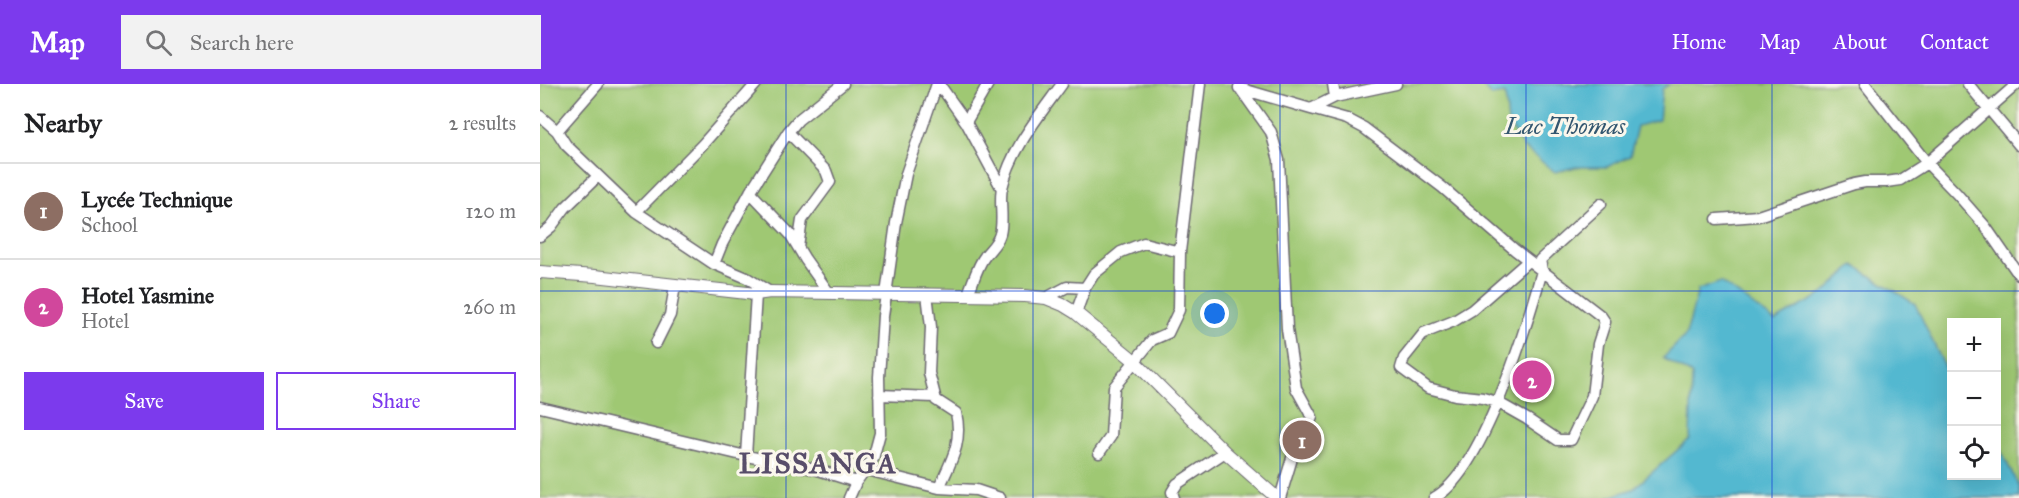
<!DOCTYPE html>
<meta charset="utf-8">
<style>
:root{--surface:#fff;--page:#f2f2f2;--text:#202124;--muted:#757577;--line:#e0e0e0;--accent:#7c3aed}
body{margin:0;font-family:"IM FELL Great Primer",serif;background:var(--page);color:var(--text)}
.controls{position:absolute;right:18px;bottom:18px;display:grid;overflow:hidden;border-radius:0px;box-shadow:0 6px 24px #0002}
.controls button{width:54px;height:54px;display:grid;place-items:center;padding:0;border:0;border-bottom:2px solid var(--line);background:var(--surface);color:var(--text);font:30px sans-serif}
.you{position:absolute;left:675px;top:230px;width:21px;height:21px;margin:-15px;border:4px solid #fff;border-radius:50%;background:#1a73e8;box-shadow:0 0 0 9px #1a73e833}
.badge{display:grid;place-items:center;width:39px;height:39px;border-radius:50%;background:var(--accent);color:#fff;font-size:20px;font-weight:700}
.pin{position:absolute;translate:-50% -50%;border:3px solid #fff;box-shadow:0 2px 6px #0006}
.list{margin:0;padding:0;list-style:none}
h2{display:flex;justify-content:space-between;align-items:center;height:78px;margin:0;padding:0 24px;font-size:26px}
h2 small{font-size:20px;font-weight:400;color:var(--muted)}
.list li{display:grid;grid-template-columns:39px 1fr auto;gap:18px;align-items:center;box-sizing:border-box;height:96px;padding:0 24px;border-top:2px solid var(--line)}
.list b{display:block;font-size:22px;white-space:nowrap}
.list p{margin:0;font-size:20px;white-space:nowrap;color:var(--muted)}
.list em{font-size:20px;font-style:normal;color:var(--muted)}
.actions{display:flex;gap:12px;padding:18px 24px}
.actions a{flex:1;padding:14px 0;border:2px solid var(--accent);border-radius:0px;text-align:center;font-size:21px;color:var(--accent)}
.actions .main{background:var(--accent);color:#fff}
.icon{flex:none;width:33px;height:33px;fill:none;stroke:currentColor;stroke-width:2;stroke-linecap:round;stroke-linejoin:round}
.map{position:relative;flex:none;width:1479px;height:414px;overflow:hidden}
header{display:flex;align-items:center;gap:36px;box-sizing:border-box;height:84px;padding:0 30px;background:var(--accent);color:#fff}
header strong{font-size:28px}
nav{display:flex;gap:33px;margin-inline-start:auto;font-size:21px}
.search{width:420px;height:54px;background:var(--page);display:flex;align-items:center;gap:15px;box-sizing:border-box;padding:0 21px;border-radius:0px;color:var(--muted);font-size:22px}
main{display:flex}
aside{flex:1;background:var(--surface)}
.map>svg:first-child{display:block}
.green{fill:#9fc873;stroke:#607557;stroke-width:1.5;fill-rule:evenodd}
.water{fill:#52b8d0;stroke:#3a6d86;stroke-width:1.5}
.lines{fill:none;stroke-linecap:round;stroke-linejoin:round}
.minor-casing{stroke:#6c6871;stroke-width:13}
.tertiary-casing{stroke:#6c6871;stroke-width:14}
.minor{stroke:#fff;stroke-width:10}
.tertiary{stroke:#fff;stroke-width:12}
.grid{fill:none;stroke:#1d4ed8;stroke-width:1.5;stroke-opacity:0.55}
.labels{text-anchor:middle;stroke-width:6;stroke-linejoin:round;paint-order:stroke}
.water-label{font-size:24px;font-style:italic;fill:#33566f;stroke:#fbf7ec}
.district-label{font-size:28px;font-weight:bold;letter-spacing:1.5px;fill:#584d6a;stroke:#fbf7ec}
</style>
<header>
<strong>Map</strong>
<div class="search"><svg class="icon" aria-label="search" viewBox="0 0 24 24"><circle cx="10" cy="10" r="6"/><path d="M15 15l6 6"/></svg>Search here</div>
<nav><a>Home</a><a>Map</a><a>About</a><a>Contact</a></nav>
</header>
<main>
<aside>
<h2>Nearby<small>2 results</small></h2>
<ul class="list">
<li><span class="badge" style="background:#8d6e63">1</span><div><b>Lycée Technique</b><p>School</p></div><em>120 m</em></li>
<li><span class="badge" style="background:#d1479c">2</span><div><b>Hotel Yasmine</b><p>Hotel</p></div><em>260 m</em></li>
</ul>
<div class="actions"><a class="main">Save</a><a>Share</a></div>
</aside>
<div class="map">
<svg width="1479" height="414" viewBox="0 0 1479 414">
<rect width="100%" height="100%" fill="#fbf7ec"/>
<filter id="ink" filterUnits="userSpaceOnUse"><feTurbulence type="fractalNoise" baseFrequency=".0167" numOctaves="2"/><feDisplacementMap in="SourceGraphic" scale="12" xChannelSelector="R" yChannelSelector="G"/><feConvolveMatrix kernelMatrix="1 2 1 2 8 2 1 2 1" color-interpolation-filters="sRGB"/></filter>
<filter id="wash" filterUnits="userSpaceOnUse"><feTurbulence type="fractalNoise" baseFrequency=".008" numOctaves="4" result="noise"/><feDisplacementMap in="SourceGraphic" scale="24" xChannelSelector="R" yChannelSelector="G"/><feGaussianBlur stdDeviation="1.35" result="paint"/><feColorMatrix in="noise" values="0 0 0 0 0 0 0 0 0 0 0 0 0 0 0 0 0 1.4 0 .05"/><feComposite in="paint" operator="in"/></filter>
<g filter="url(#wash)">
<rect width="100%" height="100%" fill="#f5ebd6"/>
<path class="green" d="M 0,0 L 1479,0 L 1479,414 L 0,414 ZM 1412,238 L 1456,238 L 1456,392 L 1412,392 Z"/>
<path class="water" d="M 941,0 L 1130,0 L 1122,5 L 1119,36 L 1097,42 L 1090,72 L 1067,83 L 1036,83 L 1015,88 L 983,63 L 968,38 L 965,10 L 951,12 Z
M 1314,181 L 1375,220 L 1411,296 L 1412,392 L 1456,392 L 1457,359 L 1479,403 L 1479,414 L 1066,414 L 1093,405 L 1150,355 L 1152,291 L 1123,274 L 1146,251 L 1158,206 L 1181,198 L 1235,237 L 1283,210 Z"/>
</g>
<g filter="url(#ink)">
<g class="lines">
<defs>
<path id="minor" d="M 399,0 L 426,38 L 462,105
M 793,0 L 795,13
M 1325,0 L 1387,79 L 1417,110 L 1445,142 L 1479,191
M 1428,0 L 1479,61
M 699,3 L 731,48 L 739,76 L 747,245 L 756,304 L 772,333 L 765,352 L 753,371 L 740,414
M 699,4 L 771,25 L 795,13 L 856,0
M 771,25 L 807,35 L 824,44 L 902,103 L 975,166 L 1061,232 L 1065,238 L 1058,260 L 1052,312 L 1031,356 L 1018,356 L 987,335 L 957,318 L 943,314 L 915,311 L 888,304 L 861,284 L 864,274 L 884,249 L 914,237 L 932,226 L 988,177
M 0,32 L 17,47 L 26,61 L 96,128 L 174,180 L 207,194 L 230,208
M 426,38 L 448,0
M 17,47 L 58,0
M 248,48 L 286,87 L 290,98 L 262,136 L 258,163
M 210,108 L 250,150 L 265,175 L 289,209
M 96,128 L 162,61 L 216,0
M 1177,135 L 1218,132 L 1314,100 L 1325,98 L 1346,98 L 1360,96 L 1387,79 L 1477,0
M 0,152 L 11,143 L 25,124 L 58,92
M 174,180 L 182,160 L 210,108 L 248,48 L 258,36 L 303,0
M 387,210 L 391,243 L 389,289 L 396,316 L 416,329 C 423,359 411,377 399,404
M 428,210 C 433,199 437,182 445,172 C 450,165 457,160 460,150 C 464,135 459,118 462,104 C 471,65 499,32 522,0
M 506,214 L 527,203 L 545,204
M 536,229 L 545,204 L 554,190 L 581,168 L 604,159 L 640,168
M 116,259 L 130,231 L 135,202
M 339,311 L 395,313
M 0,323 L 206,372 L 275,385 L 316,398
M 559,369 L 571,352 L 574,303 L 612,256 L 628,249 L 639,226 L 640,168 L 660,0
M 206,372 L 216,210
M 327,386 L 399,404 L 436,406 L 460,414
M 309,414 L 316,398 L 333,375 L 340,349 L 339,293 L 343,232 L 356,139 L 366,90 L 397,0
M 634,414 L 632,408 L 637,400 L 685,368
M 894,414 C 943,388 987,241 1002,187 L 1000,176 L 1061,120"/>
<path id="tertiary" d="M 0,188 L 55,192 L 216,210 L 230,208 L 485,212 L 506,214 L 523,221 L 536,229 L 590,273 L 685,368 L 737,414"/>
</defs>
<use href="#minor" class="minor-casing"/>
<use href="#tertiary" class="tertiary-casing"/>
<use href="#minor" class="minor"/>
<use href="#tertiary" class="tertiary"/>
</g>
</g>
<path class="grid" d="M 246,0 L 246,414M 493,0 L 493,414M 740,0 L 740,414M 986,0 L 986,414M 1232,0 L 1232,414M 0,207 L 1479,207"/>
<g class="labels">
<g class="water-label">
<text x="1025" y="50">Lac Thomas</text>
</g>
<g class="district-label">
<text x="278" y="389">LISSANGA</text>
</g>
</g>
</svg>
<div class="controls">
<button>+</button>
<button>−</button>
<button><svg class="icon" aria-label="locate" viewBox="0 0 24 24"><circle cx="12" cy="12" r="6"/><path d="M12 2v4M12 18v4M2 12h4M18 12h4"/></svg></button>
</div>
<div class="you"></div>
<div class="pin badge" style="left:762px;top:356px;background:#8d6e63">1</div>
<div class="pin badge" style="left:992px;top:296px;background:#d1479c">2</div>
</div>
</main>
